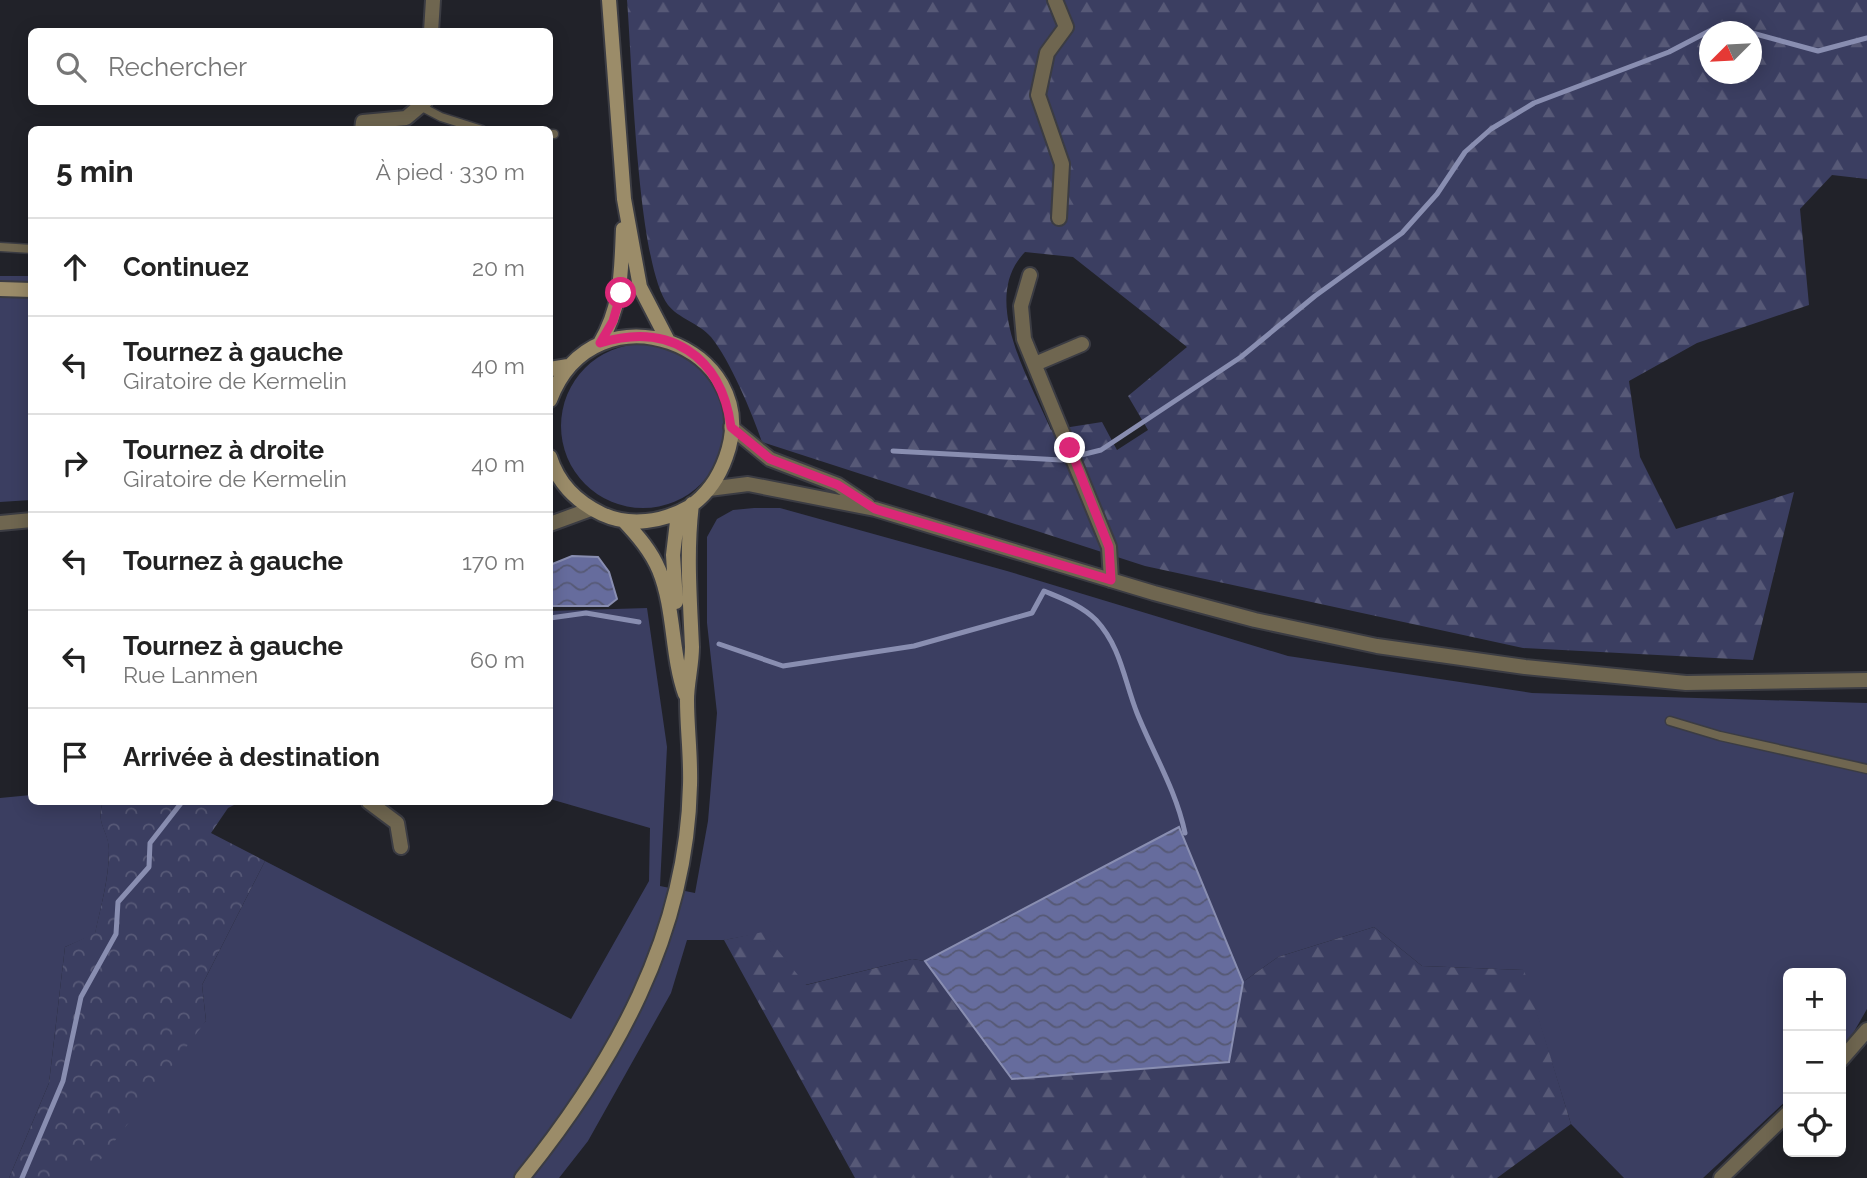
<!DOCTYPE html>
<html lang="fr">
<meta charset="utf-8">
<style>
:root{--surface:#fff;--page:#f2f2f2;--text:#222;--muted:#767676;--line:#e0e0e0}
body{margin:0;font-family:Raleway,sans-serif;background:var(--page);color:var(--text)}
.controls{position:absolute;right:21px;bottom:21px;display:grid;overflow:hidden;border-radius:10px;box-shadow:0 4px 18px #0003}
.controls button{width:63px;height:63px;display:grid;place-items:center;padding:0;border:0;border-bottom:2px solid var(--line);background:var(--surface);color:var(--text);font:35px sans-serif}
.compass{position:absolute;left:1699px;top:21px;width:63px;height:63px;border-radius:50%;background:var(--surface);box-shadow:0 4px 18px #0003;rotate:246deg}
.stop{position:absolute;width:21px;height:21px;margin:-16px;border:5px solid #db2777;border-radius:50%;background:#fff}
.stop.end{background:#db2777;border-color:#fff;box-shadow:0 2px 7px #0008}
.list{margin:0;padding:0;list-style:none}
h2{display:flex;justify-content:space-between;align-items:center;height:91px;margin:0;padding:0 28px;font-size:30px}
h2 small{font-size:23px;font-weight:400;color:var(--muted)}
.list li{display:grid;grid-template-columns:46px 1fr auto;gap:21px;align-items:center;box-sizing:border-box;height:98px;padding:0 28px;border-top:2px solid var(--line)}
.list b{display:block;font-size:26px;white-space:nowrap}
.list p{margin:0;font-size:23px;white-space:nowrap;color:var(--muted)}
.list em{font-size:23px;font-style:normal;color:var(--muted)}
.icon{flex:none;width:38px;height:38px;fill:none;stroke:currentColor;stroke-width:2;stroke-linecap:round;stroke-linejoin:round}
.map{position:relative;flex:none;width:1867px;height:1178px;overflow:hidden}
.search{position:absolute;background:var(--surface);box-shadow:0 4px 18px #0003;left:28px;top:28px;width:525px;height:77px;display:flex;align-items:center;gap:18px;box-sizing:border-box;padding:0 24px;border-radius:10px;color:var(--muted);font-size:26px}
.panel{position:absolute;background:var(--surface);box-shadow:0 4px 18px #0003;left:28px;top:126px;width:525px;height:679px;border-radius:10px}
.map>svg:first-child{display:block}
.green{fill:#3b3e61}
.forest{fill:url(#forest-firs);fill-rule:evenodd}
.park{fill:url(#park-crowns)}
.water{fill:url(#water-waves);stroke:#898eb1;stroke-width:2}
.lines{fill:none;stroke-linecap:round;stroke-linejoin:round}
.stream{stroke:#898eb1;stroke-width:5}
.service-casing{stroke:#3b3c43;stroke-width:11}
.minor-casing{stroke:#3b3c43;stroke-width:18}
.tertiary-casing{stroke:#3b3c43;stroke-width:18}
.secondary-casing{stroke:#3b3c43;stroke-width:18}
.service{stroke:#6f6650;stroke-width:8}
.minor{stroke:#6f6650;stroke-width:14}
.tertiary{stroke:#6f6650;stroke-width:14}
.secondary{stroke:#9b8c69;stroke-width:14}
.route{stroke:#db2777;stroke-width:9}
</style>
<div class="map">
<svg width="1867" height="1178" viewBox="0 0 1867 1178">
<defs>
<pattern id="forest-firs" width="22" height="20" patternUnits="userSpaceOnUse" patternTransform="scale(1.75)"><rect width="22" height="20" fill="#3b3e61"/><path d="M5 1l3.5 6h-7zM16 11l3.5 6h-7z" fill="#575977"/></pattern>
<pattern id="park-crowns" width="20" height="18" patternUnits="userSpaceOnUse" patternTransform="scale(1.75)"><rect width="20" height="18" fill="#3b3e61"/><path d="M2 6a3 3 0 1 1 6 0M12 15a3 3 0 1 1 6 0" fill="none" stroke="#575977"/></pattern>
<pattern id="water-waves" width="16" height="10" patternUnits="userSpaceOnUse" patternTransform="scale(1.75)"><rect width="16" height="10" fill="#666c9d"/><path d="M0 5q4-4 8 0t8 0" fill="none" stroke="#565975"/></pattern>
</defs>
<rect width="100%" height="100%" fill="#212229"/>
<path class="green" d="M 0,276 L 31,276 L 31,500 L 0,502 Z
M561 426a82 82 0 1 1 164 0a82 82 0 1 1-164 0Z
M 754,508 L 780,508 L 1007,571 L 1288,656 L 1532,693 L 1867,703 L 1867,1009 L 1851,1037 L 1841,1047 L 1841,973 L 1788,973 L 1788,1099 L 1703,1178 L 1624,1178 L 1571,1124 L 1523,970 L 1422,966 L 1374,927 L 1278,957 L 1243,982 L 1179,827 L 925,961 L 912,959 L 805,985 L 763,933 L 724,940 L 687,940 L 671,993 L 588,1141 L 559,1178 L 48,1178 L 206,1021 L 202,985 L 265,861 L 571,1019 L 649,881 L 650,828 L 550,799 L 550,611 L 647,608 L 667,747 L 660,886 L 695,893 L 708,821 L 717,713 L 707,623 L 707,537 L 717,519 L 733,510 Z
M 31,795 L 32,802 L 103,802 C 95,824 109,830 109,850 C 109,878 101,906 95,934 L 65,947 L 49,1083 L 9,1178 L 0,1178 L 0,798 Z"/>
<path class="forest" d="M 627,0 L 1867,0 L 1867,179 L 1832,175 L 1800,209 L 1809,305 L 1697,343 L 1629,381 L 1640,457 L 1676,529 L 1794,492 L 1753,660 L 1523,648 L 1145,566 L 762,442 C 752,413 730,360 711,337 C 700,324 678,318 668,305 C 637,264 632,60 627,0 ZM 1710,32 L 1752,32 L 1752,74 L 1710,74 ZM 1025,252 L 1073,257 L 1187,347 L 1128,396 L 1148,430 L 1117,450 L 1102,422 L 1051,430 C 1030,380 979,299 1025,252 Z
M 1374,927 L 1422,966 L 1524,970 L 1571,1124 L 1497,1178 L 855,1178 L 724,940 L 763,932 L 806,985 L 912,959 L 925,961 L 1012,1078 L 1229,1062 L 1243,982 L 1278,957 Z"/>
<path class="park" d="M 103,802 L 240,802 L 228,808 L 211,833 L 265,861 L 202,985 L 206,1021 L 101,1159 L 48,1178 L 9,1178 L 49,1083 L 65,947 L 95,933 C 101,906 109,878 109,850 C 108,829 95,824 103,802 Z"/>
<path class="water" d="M 572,556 L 598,557 L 609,572 L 617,599 L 608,606 L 550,606 L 550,565 Z
M 1179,827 L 1243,982 L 1229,1062 L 1012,1079 L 925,961 Z"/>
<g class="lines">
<path class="stream" d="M 1752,33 L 1818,51 L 1867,38
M 893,451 L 1061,460 L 1101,450 L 1241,357 L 1315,296 L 1402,233 L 1437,194 L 1465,152 L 1491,129 L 1534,103 L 1669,52 L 1717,27 L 1741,32
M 550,618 L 586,613 L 639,622
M 719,644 L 783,666 L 914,646 L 1032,613 L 1044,591 C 1063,599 1081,605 1096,620 C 1121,647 1124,680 1137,713 C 1153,753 1176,790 1185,833
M 22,1178 L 63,1081 L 81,997 L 116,934 L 118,902 L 149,867 L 150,843 L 182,802"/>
<defs>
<path id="service" d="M 420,106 L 441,117 L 482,130
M 550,134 L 554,134
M 0,247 L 32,249
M 1670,721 L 1720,736 L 1867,769"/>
<path id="minor" d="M 1055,0 L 1066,27 L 1047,53 L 1038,95 L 1062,164 L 1059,218
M 431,32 L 433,0
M 362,130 L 363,122 L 406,118 L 425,102
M 1030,275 L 1021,306 L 1024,339 L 1109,547 L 1111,580
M 1035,364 L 1082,344
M 0,523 L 32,520
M 550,524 L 591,509
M 369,802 L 397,823 L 401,847
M 1841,1060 L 1867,1030
M 1721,1178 L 1788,1113"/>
<path id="tertiary" d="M 731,427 L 770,459 L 838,485 L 868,505
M 709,489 L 748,484 L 875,509 L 1154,593 L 1255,620 L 1377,646 L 1525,667 L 1686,683 L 1867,680"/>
<path id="secondary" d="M 609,0 L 624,199 L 640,287 L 667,339
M 0,289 L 32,290
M 600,343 C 622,306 621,271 623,229
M 550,369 L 568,366
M 550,400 C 595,281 766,346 726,457 C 719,477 707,495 689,507 C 663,522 630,527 602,514 C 577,502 558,483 550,457
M 624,521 C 638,536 651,551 659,570 C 675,609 671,654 685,694
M 676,602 L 673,555 L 678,513
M 522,1178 C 614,1064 687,935 690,785 C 691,757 687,728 687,700 C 687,683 692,665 692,647 C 690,599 686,553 692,504"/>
</defs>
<use href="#service" class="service-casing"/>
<use href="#minor" class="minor-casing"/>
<use href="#tertiary" class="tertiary-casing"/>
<use href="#secondary" class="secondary-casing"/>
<use href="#service" class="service"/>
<use href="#minor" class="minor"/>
<use href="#tertiary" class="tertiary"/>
<use href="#secondary" class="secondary"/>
</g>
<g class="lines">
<path class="route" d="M 621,293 L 613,321 L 600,343 C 669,322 721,355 731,427 L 770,459 L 838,485 L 875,509 L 1111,580 L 1109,547 L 1070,448"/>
</g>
</svg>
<div class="controls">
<button>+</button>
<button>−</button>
<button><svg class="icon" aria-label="locate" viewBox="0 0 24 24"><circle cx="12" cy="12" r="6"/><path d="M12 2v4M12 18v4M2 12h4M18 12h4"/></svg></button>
</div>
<svg class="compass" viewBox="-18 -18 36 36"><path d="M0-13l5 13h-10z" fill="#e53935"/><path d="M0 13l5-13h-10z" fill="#767676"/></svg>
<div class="stop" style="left:621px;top:293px"></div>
<div class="stop end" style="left:1070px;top:448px"></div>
<div class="search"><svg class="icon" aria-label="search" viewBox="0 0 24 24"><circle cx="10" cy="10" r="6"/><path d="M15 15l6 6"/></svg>Rechercher</div>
<section class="panel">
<h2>5 min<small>À pied · 330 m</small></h2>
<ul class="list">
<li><svg class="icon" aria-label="ahead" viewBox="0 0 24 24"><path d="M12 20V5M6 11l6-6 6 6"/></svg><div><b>Continuez</b></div><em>20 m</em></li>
<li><svg class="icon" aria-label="left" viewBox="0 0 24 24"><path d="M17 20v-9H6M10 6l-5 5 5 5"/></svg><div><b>Tournez à gauche</b><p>Giratoire de Kermelin</p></div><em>40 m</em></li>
<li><svg class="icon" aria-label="right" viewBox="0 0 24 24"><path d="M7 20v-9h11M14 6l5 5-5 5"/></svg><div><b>Tournez à droite</b><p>Giratoire de Kermelin</p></div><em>40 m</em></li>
<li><svg class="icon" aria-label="left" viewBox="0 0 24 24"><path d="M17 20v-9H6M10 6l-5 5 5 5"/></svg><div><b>Tournez à gauche</b></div><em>170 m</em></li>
<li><svg class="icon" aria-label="left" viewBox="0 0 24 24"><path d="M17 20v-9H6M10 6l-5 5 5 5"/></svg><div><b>Tournez à gauche</b><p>Rue Lanmen</p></div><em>60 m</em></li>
<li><svg class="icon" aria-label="arrive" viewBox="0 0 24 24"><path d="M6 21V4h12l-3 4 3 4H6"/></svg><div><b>Arrivée à destination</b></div></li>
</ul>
</section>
</div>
